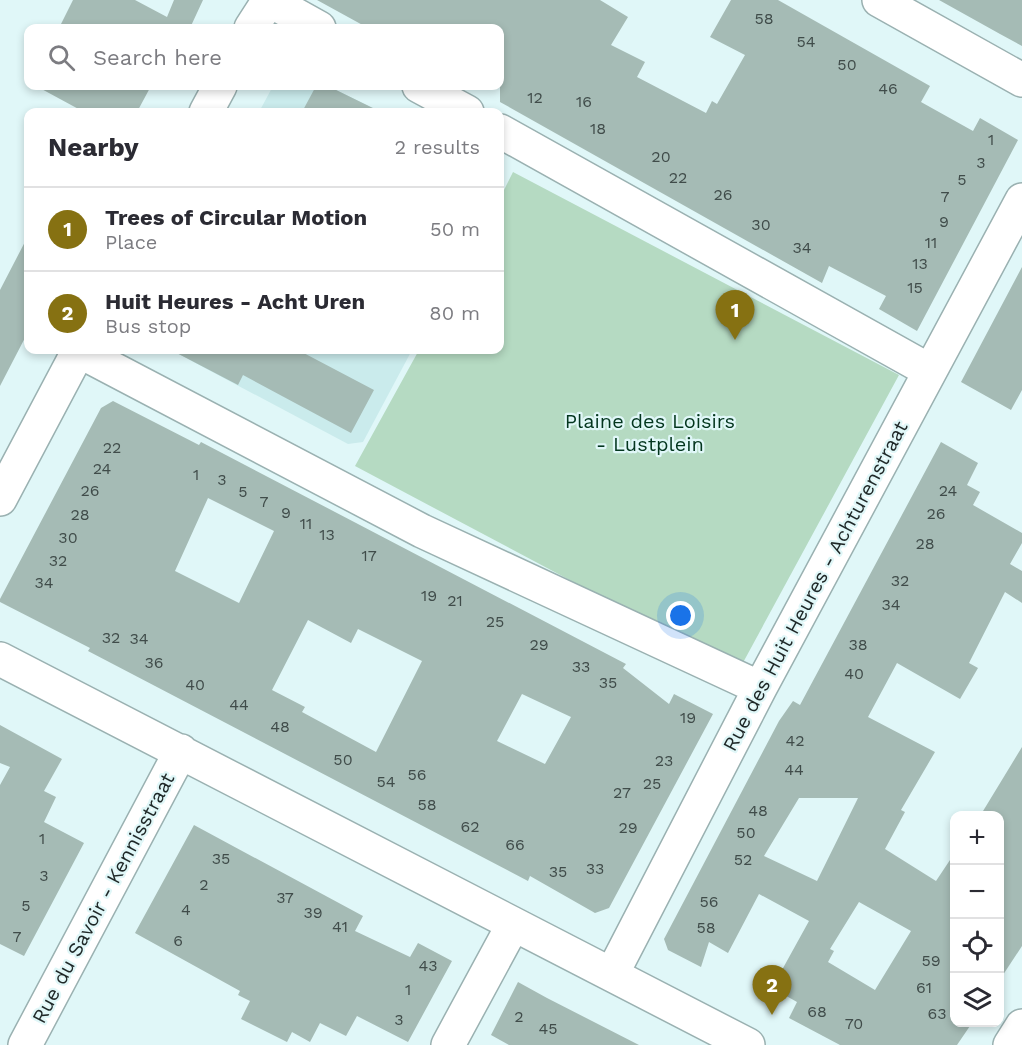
<!DOCTYPE html>
<meta charset="utf-8">
<style>
:root{--surface:#fff;--page:#f7f7f7;--text:#2b2b33;--muted:#7c7c81;--line:#e1e1e2;--accent:#867112}
body{margin:0;font-family:"Work Sans",sans-serif;background:var(--page);color:var(--text)}
.controls{position:absolute;right:18px;bottom:18px;display:grid;overflow:hidden;border-radius:12px;box-shadow:0 3px 9px #0003}
.controls button{width:54px;height:54px;display:grid;place-items:center;padding:0;border:0;border-bottom:2px solid var(--line);background:var(--surface);color:var(--text);font:30px sans-serif}
.you{position:absolute;left:681px;top:616px;width:21px;height:21px;margin:-15px;border:4px solid #fff;border-radius:50%;background:#1a73e8;box-shadow:0 0 0 9px #1a73e833}
.badge{display:grid;place-items:center;width:39px;height:39px;border-radius:50%;background:var(--accent);color:#fff;font-size:20px;font-weight:700}
.pin{position:absolute;translate:-50% -50px;filter:drop-shadow(0 2px 3px #0008)}
.pin::after{content:'';position:absolute;top:32px;width:21px;height:18px;background:inherit;clip-path:polygon(0 0,100% 0,50% 100%)}
.list{margin:0;padding:0;list-style:none}
h2{display:flex;justify-content:space-between;align-items:center;height:78px;margin:0;padding:0 24px;font-size:26px}
h2 small{font-size:20px;font-weight:400;color:var(--muted)}
.list li{display:grid;grid-template-columns:39px 1fr auto;gap:18px;align-items:center;box-sizing:border-box;height:84px;padding:0 24px;border-top:2px solid var(--line)}
.list b{display:block;font-size:22px;white-space:nowrap}
.list p{margin:0;font-size:20px;white-space:nowrap;color:var(--muted)}
.list em{font-size:20px;font-style:normal;color:var(--muted)}
.icon{flex:none;width:33px;height:33px;fill:none;stroke:currentColor;stroke-width:2;stroke-linecap:round;stroke-linejoin:round}
.map{position:relative;flex:none;width:1022px;height:1045px;overflow:hidden}
.search{position:absolute;background:var(--surface);box-shadow:0 3px 9px #0003;left:24px;top:24px;width:480px;height:66px;display:flex;align-items:center;gap:15px;box-sizing:border-box;padding:0 21px;border-radius:12px;color:var(--muted);font-size:22px}
.panel{position:absolute;background:var(--surface);box-shadow:0 3px 9px #0003;left:24px;top:108px;width:480px;height:246px;border-radius:12px}
.map>svg:first-child{display:block}
.built{fill:#caebec}
.green{fill:#b5dac2}
.building{fill:#a5bbb5;fill-rule:evenodd}
.lines{fill:none;stroke-linecap:round;stroke-linejoin:round}
.street-casing{stroke:#9ab1b1;stroke-width:36}
.street{stroke:#fff;stroke-width:33}
.labels{text-anchor:middle;stroke-width:4.5;stroke-linejoin:round;paint-order:stroke}
.number-label{font-size:16px;fill:#404c4a}
.park-label{font-size:20px;fill:#03361e;stroke:#e0f7f8}
.street-label{font-size:20px;fill:#1e2727;stroke:#e0f7f8}
</style>
<div class="map">
<svg width="1022" height="1045" viewBox="0 0 1022 1045">
<rect width="100%" height="100%" fill="#e0f7f8"/>
<path class="built" d="M 273,86 L 328,86 L 381,112 L 259,112 Z
M 171,350 L 412,350 L 363,442 L 348,444 Z"/>
<path class="green" d="M 513,172 L 899,375 L 739,670 L 355,466 L 419,350 L 500,350 L 500,198 Z"/>
<path class="building" d="M 73,0 L 135,0 L 167,17 L 174,0 L 203,0 L 190,28 L 59,28 Z
M 317,0 L 600,0 L 628,17 L 611,45 L 645,62 L 637,77 L 706,113 L 712,101 L 717,104 L 745,55 L 710,37 L 731,0 L 778,0 L 930,86 L 921,102 L 973,131 L 980,118 L 1018,140 L 917,331 L 879,309 L 886,296 L 829,266 L 822,283 L 500,102 L 500,28 L 368,28 Z
M 939,0 L 1022,0 L 1022,46 L 1000,34 Z
M 36,86 L 151,86 L 137,112 L 84,112 Z
M 316,86 L 328,86 L 381,112 L 302,112 Z
M 28,236 L 28,332 L 0,386 L 0,290 Z
M 1022,267 L 1022,390 L 1011,410 L 961,382 Z
M 171,350 L 298,350 L 374,390 L 351,433 L 243,375 L 238,385 Z
M 113,401 L 199,445 L 201,442 L 626,664 L 623,668 L 669,704 L 674,694 L 713,714 L 609,908 L 595,913 L 530,876 L 528,881 L 88,651 L 90,648 L 0,602 L 0,599 L 101,408 ZM 208,498 L 274,531 L 239,603 L 175,571 ZM 308,620 L 351,643 L 358,629 L 422,661 L 376,752 L 302,712 L 305,707 L 272,690 ZM 522,694 L 571,717 L 545,764 L 497,741 Z
M 941,442 L 978,463 L 967,485 L 980,492 L 973,505 L 1022,533 L 1022,543 L 1010,564 L 1022,571 L 1022,603 L 1005,592 L 969,663 L 978,668 L 960,699 L 897,663 L 868,717 L 935,752 L 901,810 L 905,812 L 885,849 L 936,881 L 954,854 L 954,1023 L 972,1023 L 957,1045 L 840,1045 L 789,1018 L 797,1002 L 772,988 L 809,921 L 759,894 L 728,953 L 709,942 L 701,967 L 668,950 L 664,939 L 779,721 L 793,701 L 800,705 ZM 799,798 L 858,798 L 817,881 L 764,856 ZM 859,902 L 911,931 L 875,990 L 828,962 L 834,951 L 830,949 Z
M 0,725 L 62,759 L 44,791 L 56,797 L 44,822 L 84,843 L 24,956 L 0,944 L 0,785 L 10,767 L 0,763 Z
M 1022,747 L 1022,946 L 999,981 L 999,816 L 980,816 Z
M 194,825 L 363,916 L 355,931 L 410,957 L 418,943 L 452,961 L 408,1042 L 357,1016 L 346,1036 L 320,1023 L 310,1042 L 292,1032 L 287,1042 L 241,1019 L 250,1001 L 238,995 L 240,991 L 135,933 Z
M 518,982 L 547,998 L 639,1045 L 509,1045 L 491,1035 Z"/>
<g class="lines">
<defs>
<path id="street" d="M 269,0 L 319,28
M 879,0 L 1022,80
M 251,28 L 269,0
M 419,86 L 467,112
M 206,112 L 220,86
M 500,131 L 930,371
M 79,351 L 422,531 L 760,688
M 0,499 L 79,350
M 0,659 L 748,1045
M 612,974 L 760,688 L 1022,200
M 25,1045 L 181,751
M 448,1045 L 513,925
M 1010,1045 L 1022,1026"/>
</defs>
<use href="#street" class="street-casing"/>
<use href="#street" class="street"/>
</g>
<g class="labels">
<g class="number-label">
<text x="764" y="24">58</text>
<text x="806" y="47">54</text>
<text x="847" y="70">50</text>
<text x="888" y="94">46</text>
<text x="535" y="103">12</text>
<text x="584" y="107">16</text>
<text x="598" y="134">18</text>
<text x="991" y="145">1</text>
<text x="661" y="162">20</text>
<text x="981" y="168">3</text>
<text x="678" y="183">22</text>
<text x="962" y="185">5</text>
<text x="723" y="200">26</text>
<text x="945" y="202">7</text>
<text x="944" y="227">9</text>
<text x="761" y="230">30</text>
<text x="931" y="248">11</text>
<text x="802" y="253">34</text>
<text x="920" y="269">13</text>
<text x="915" y="293">15</text>
<text x="112" y="453">22</text>
<text x="102" y="474">24</text>
<text x="196" y="480">1</text>
<text x="222" y="485">3</text>
<text x="90" y="496">26</text>
<text x="948" y="496">24</text>
<text x="243" y="497">5</text>
<text x="264" y="507">7</text>
<text x="286" y="518">9</text>
<text x="936" y="519">26</text>
<text x="80" y="520">28</text>
<text x="306" y="529">11</text>
<text x="327" y="540">13</text>
<text x="68" y="543">30</text>
<text x="925" y="549">28</text>
<text x="369" y="561">17</text>
<text x="58" y="566">32</text>
<text x="900" y="586">32</text>
<text x="44" y="588">34</text>
<text x="429" y="601">19</text>
<text x="455" y="606">21</text>
<text x="891" y="610">34</text>
<text x="495" y="627">25</text>
<text x="111" y="643">32</text>
<text x="139" y="644">34</text>
<text x="539" y="650">29</text>
<text x="858" y="650">38</text>
<text x="154" y="668">36</text>
<text x="581" y="672">33</text>
<text x="854" y="679">40</text>
<text x="608" y="688">35</text>
<text x="195" y="690">40</text>
<text x="239" y="710">44</text>
<text x="688" y="723">19</text>
<text x="280" y="732">48</text>
<text x="795" y="746">42</text>
<text x="343" y="765">50</text>
<text x="664" y="766">23</text>
<text x="794" y="775">44</text>
<text x="417" y="780">56</text>
<text x="386" y="787">54</text>
<text x="652" y="789">25</text>
<text x="622" y="798">27</text>
<text x="427" y="810">58</text>
<text x="758" y="816">48</text>
<text x="470" y="832">62</text>
<text x="628" y="833">29</text>
<text x="746" y="838">50</text>
<text x="42" y="844">1</text>
<text x="515" y="850">66</text>
<text x="221" y="864">35</text>
<text x="743" y="865">52</text>
<text x="595" y="874">33</text>
<text x="558" y="877">35</text>
<text x="44" y="881">3</text>
<text x="204" y="890">2</text>
<text x="285" y="903">37</text>
<text x="709" y="907">56</text>
<text x="26" y="911">5</text>
<text x="186" y="915">4</text>
<text x="313" y="918">39</text>
<text x="340" y="932">41</text>
<text x="706" y="933">58</text>
<text x="17" y="942">7</text>
<text x="178" y="946">6</text>
<text x="931" y="966">59</text>
<text x="428" y="971">43</text>
<text x="924" y="993">61</text>
<text x="408" y="995">1</text>
<text x="817" y="1017">68</text>
<text x="937" y="1019">63</text>
<text x="519" y="1022">2</text>
<text x="399" y="1025">3</text>
<text x="854" y="1029">70</text>
<text x="548" y="1034">45</text>
</g>
<g class="park-label">
<text x="650" y="428">Plaine des Loisirs<tspan x="650" dy="23">- Lustplein</tspan></text>
</g>
<g class="street-label">
<text transform="translate(815 586) rotate(-62)" y="7">Rue des Huit Heures - Achturenstraat</text>
<text transform="translate(103 898) rotate(-62)" y="7">Rue du Savoir - Kennisstraat</text>
</g>
</g>
</svg>
<div class="controls">
<button>+</button>
<button>−</button>
<button><svg class="icon" aria-label="locate" viewBox="0 0 24 24"><circle cx="12" cy="12" r="6"/><path d="M12 2v4M12 18v4M2 12h4M18 12h4"/></svg></button>
<button><svg class="icon" aria-label="layers" viewBox="0 0 24 24"><path d="M12 4l9 5-9 5-9-5zM3 14l9 5 9-5"/></svg></button>
</div>
<div class="you"></div>
<div class="pin badge" style="left:735px;top:340px">1</div>
<div class="pin badge" style="left:772px;top:1015px">2</div>
<div class="search"><svg class="icon" aria-label="search" viewBox="0 0 24 24"><circle cx="10" cy="10" r="6"/><path d="M15 15l6 6"/></svg>Search here</div>
<section class="panel">
<h2>Nearby<small>2 results</small></h2>
<ul class="list">
<li><span class="badge">1</span><div><b>Trees of Circular Motion</b><p>Place</p></div><em>50 m</em></li>
<li><span class="badge">2</span><div><b>Huit Heures - Acht Uren</b><p>Bus stop</p></div><em>80 m</em></li>
</ul>
</section>
</div>
